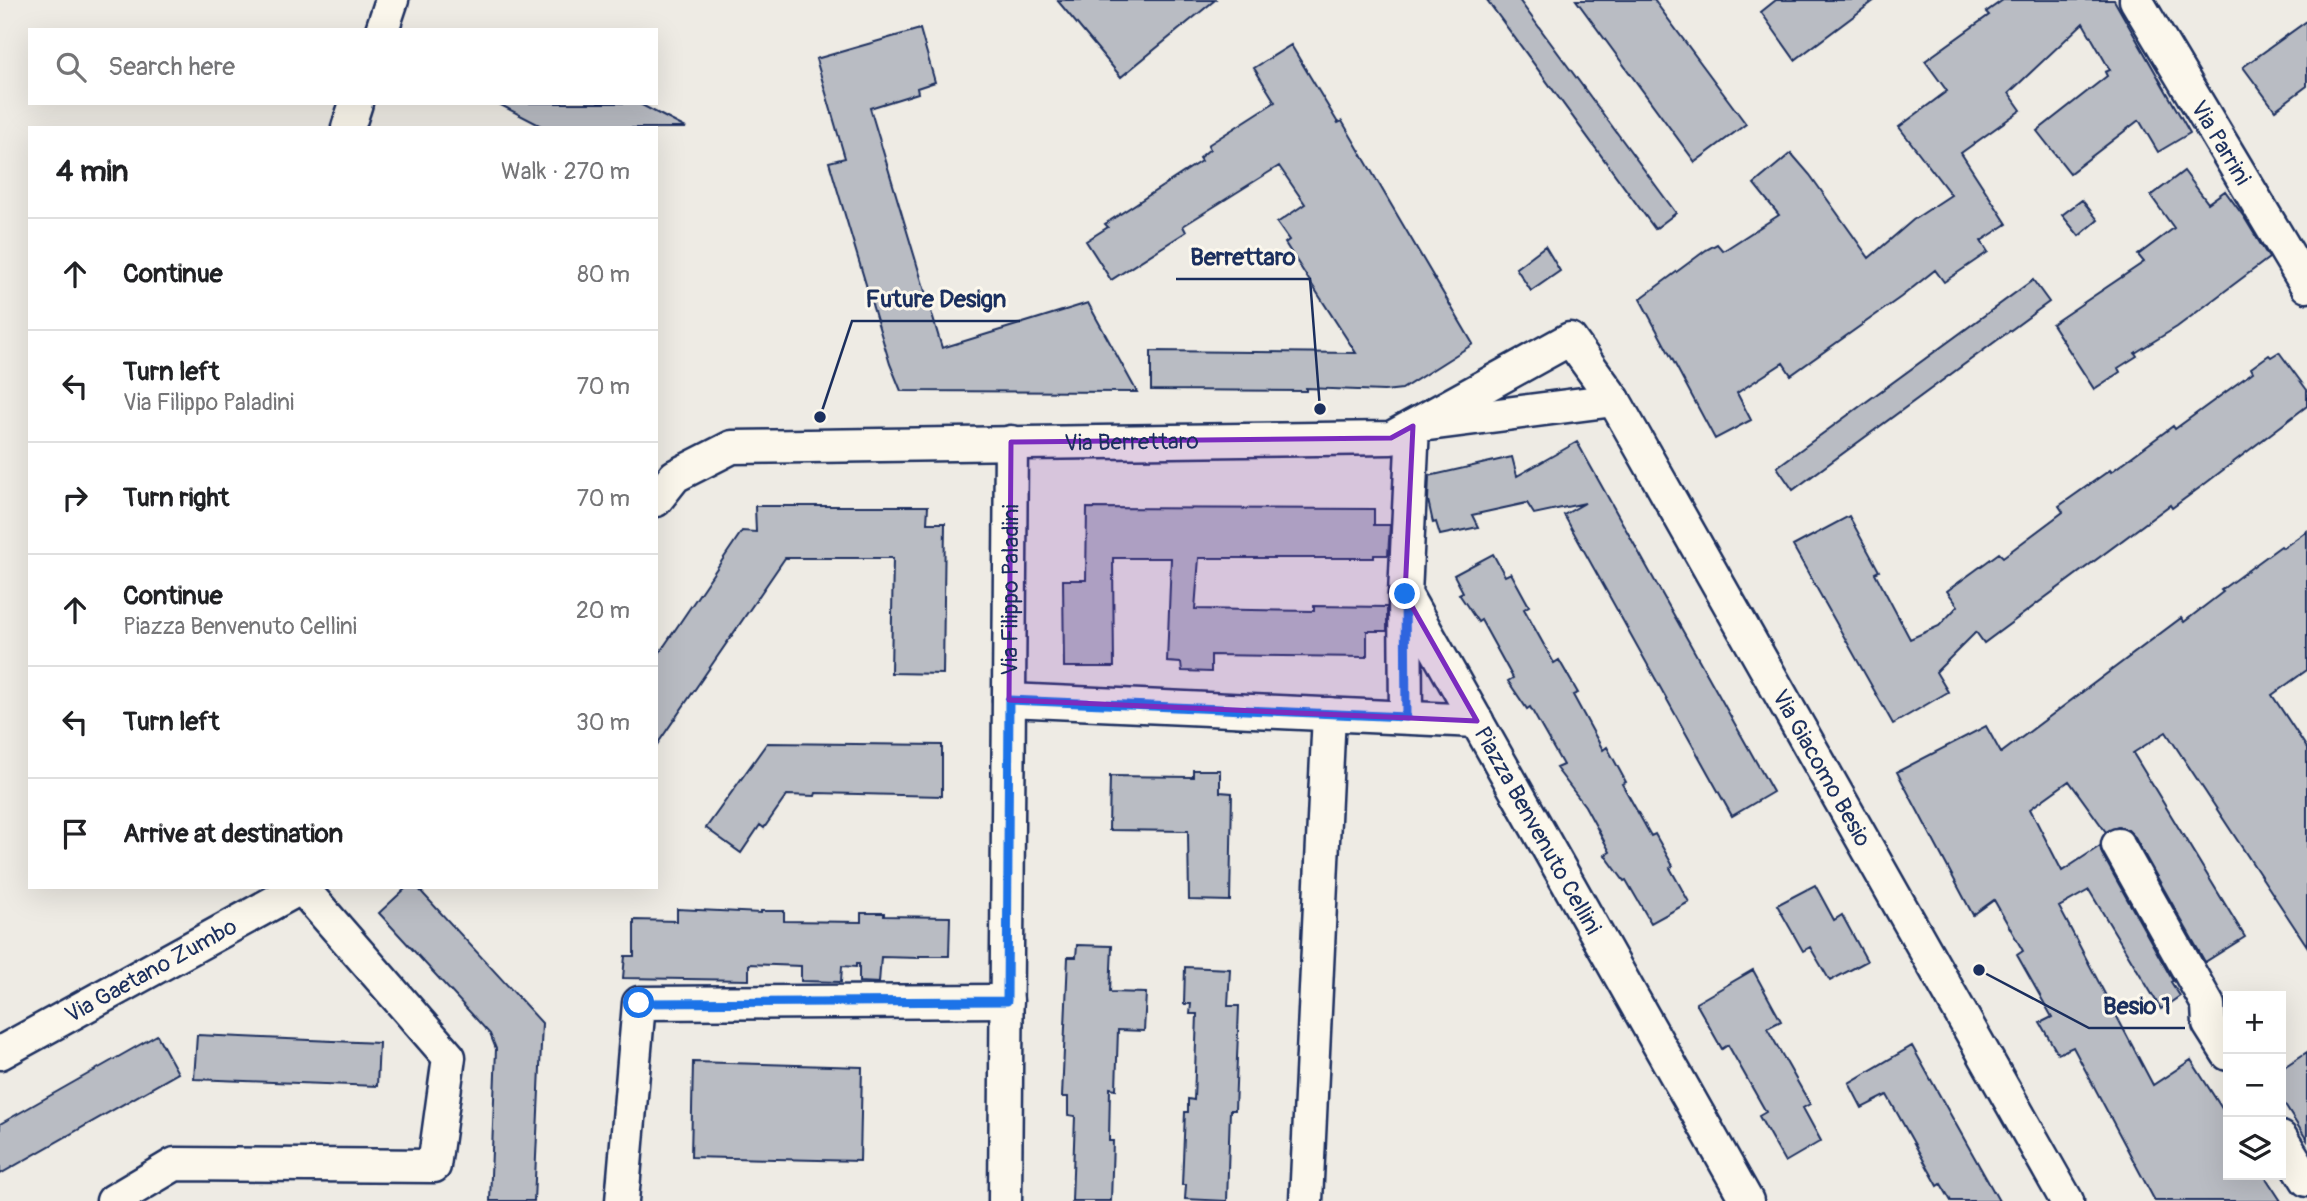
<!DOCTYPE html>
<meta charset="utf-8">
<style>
:root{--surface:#fff;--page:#f6f6f6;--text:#202124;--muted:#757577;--line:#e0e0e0}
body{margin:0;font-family:Pangolin,sans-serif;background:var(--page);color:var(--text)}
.controls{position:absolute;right:21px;bottom:21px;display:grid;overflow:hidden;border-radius:0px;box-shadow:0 7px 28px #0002}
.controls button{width:63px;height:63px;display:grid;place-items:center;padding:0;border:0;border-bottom:2px solid var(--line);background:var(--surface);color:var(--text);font:35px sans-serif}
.stop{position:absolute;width:21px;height:21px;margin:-16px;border:5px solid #1a73e8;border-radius:50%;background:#fff}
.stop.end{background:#1a73e8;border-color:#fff;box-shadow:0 2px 7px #0008}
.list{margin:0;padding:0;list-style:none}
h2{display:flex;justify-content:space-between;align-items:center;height:91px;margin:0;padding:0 28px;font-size:30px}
h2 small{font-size:23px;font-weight:400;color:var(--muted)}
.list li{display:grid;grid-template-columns:46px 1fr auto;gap:21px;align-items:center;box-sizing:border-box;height:112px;padding:0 28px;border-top:2px solid var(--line)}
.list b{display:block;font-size:26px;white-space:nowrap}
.list p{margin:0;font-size:23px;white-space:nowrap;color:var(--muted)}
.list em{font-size:23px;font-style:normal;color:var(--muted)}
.icon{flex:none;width:38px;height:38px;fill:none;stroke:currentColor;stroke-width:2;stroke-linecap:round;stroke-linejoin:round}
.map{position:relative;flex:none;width:2307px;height:1201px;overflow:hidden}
.search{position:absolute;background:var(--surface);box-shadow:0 7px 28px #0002;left:28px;top:28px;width:630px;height:77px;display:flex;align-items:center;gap:18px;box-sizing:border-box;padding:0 24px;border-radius:0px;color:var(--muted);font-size:26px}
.panel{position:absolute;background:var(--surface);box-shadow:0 7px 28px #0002;left:28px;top:126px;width:630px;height:763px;border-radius:0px}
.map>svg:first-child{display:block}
.building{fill:#b9bcc3;stroke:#1b2f5e;stroke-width:2}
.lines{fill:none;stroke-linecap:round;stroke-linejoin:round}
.minor-casing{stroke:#1b2f5e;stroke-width:37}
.minor{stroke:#fbf7ec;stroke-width:32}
.route{stroke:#1a73e8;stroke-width:9}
.marked{fill:#7b2cbf;fill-opacity:0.2;stroke:#7b2cbf;stroke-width:5;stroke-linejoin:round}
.labels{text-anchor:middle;stroke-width:6;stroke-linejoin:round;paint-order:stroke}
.street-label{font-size:23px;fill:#1b2f5e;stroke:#fbf7ec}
.leader{fill:none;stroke:#1b2f5e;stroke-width:2.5}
.callout-dot{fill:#1b2f5e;stroke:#fbf7ec;stroke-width:2.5}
.callout-label{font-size:24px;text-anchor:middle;font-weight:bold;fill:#1b2f5e;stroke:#fbf7ec;stroke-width:6;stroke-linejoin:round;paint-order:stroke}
</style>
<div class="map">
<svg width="2307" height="1201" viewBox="0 0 2307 1201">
<rect width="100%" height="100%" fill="#eeebe4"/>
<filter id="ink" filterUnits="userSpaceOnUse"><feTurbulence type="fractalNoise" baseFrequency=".0143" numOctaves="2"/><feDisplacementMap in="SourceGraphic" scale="14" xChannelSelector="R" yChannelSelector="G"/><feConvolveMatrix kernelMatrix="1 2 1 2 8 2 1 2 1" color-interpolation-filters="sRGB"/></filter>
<g filter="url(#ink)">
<path class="building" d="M 1057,0 L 1215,0 L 1121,77 Z
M 1487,0 L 1519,0 L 1676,213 L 1655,229 Z
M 1576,0 L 1654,0 L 1746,124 L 1695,162 Z
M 1776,0 L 1875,0 L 1795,60 L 1761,12 Z
M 2003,0 L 2114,0 L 2190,133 L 2158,152 L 2139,120 L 2070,173 L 2037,131 L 2107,76 L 2105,72 L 2110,70 L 2083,23 L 2009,93 L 2021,110 L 1961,153 L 2007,224 L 1981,241 L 1988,252 L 1944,282 L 1935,270 L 1901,297 L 1791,375 L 1783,363 L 1737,393 L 1751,420 L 1715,439 L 1640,299 L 1706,250 L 1717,244 L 1723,251 L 1779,215 L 1754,184 L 1791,153 L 1810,175 L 1869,258 L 1913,220 L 1951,195 L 1899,127 L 1947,91 L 1925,61 L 1989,15 L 1986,12 Z
M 2307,21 L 2307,86 L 2275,110 L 2243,67 Z
M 920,29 L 935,82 L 917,88 L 918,93 L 870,108 L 942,348 L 1088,303 L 1137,392 L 901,391 L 890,364 L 829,162 L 845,158 L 816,59 Z
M 1291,45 L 1338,123 L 1342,121 L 1473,344 L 1402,389 L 1384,391 L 1306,388 L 1306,391 L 1151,390 L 1151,351 L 1356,353 L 1285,243 L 1289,240 L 1277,223 L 1305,204 L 1279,166 L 1183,226 L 1186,232 L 1111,280 L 1086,241 L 1108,227 L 1105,224 L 1201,161 L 1199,158 L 1210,149 L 1208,145 L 1275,102 L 1254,68 Z
M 497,103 L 638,103 L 686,128 L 545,128 Z
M 2184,171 L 2208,203 L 2225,191 L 2244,217 L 2269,258 L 2177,327 L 2135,353 L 2137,356 L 2118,368 L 2120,372 L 2094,389 L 2052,324 L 2144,262 L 2138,255 L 2174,228 L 2151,196 Z
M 2082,200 L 2098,220 L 2079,236 L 2062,215 Z
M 1545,246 L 1560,271 L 1531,291 L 1516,268 Z
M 2033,280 L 2049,302 L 1793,490 L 1777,467 Z
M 2279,352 L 2307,390 L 2307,406 L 2206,483 L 2172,508 L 2170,505 L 1984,643 L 1976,632 L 1936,672 L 1948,692 L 1893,724 L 1793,546 L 1849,516 L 1879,571 L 1875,573 L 1910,639 L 1939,626 L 1958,606 L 1947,591 L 1999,553 L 2003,557 L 2063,512 L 2059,506 L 2110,470 L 2111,472 L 2173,426 L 2175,429 L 2253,372 L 2251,368 L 2269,355 L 2271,357 Z
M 1577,442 L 1773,792 L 1732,816 L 1564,515 L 1585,503 L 1534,514 L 1527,503 L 1472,515 L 1478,527 L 1440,535 L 1436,522 L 1433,523 L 1428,500 L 1429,476 L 1512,457 L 1517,476 Z
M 755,506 L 928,506 L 927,523 L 945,523 L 943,674 L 891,673 L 893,558 L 785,558 L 656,746 L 656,658 L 742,531 L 756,532 Z
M 1087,508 L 1374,509 L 1374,525 L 1390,525 L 1388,555 L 1374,555 L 1374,558 L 1199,558 L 1195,609 L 1314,611 L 1314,606 L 1387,607 L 1387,631 L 1367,631 L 1367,657 L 1211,655 L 1211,672 L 1182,671 L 1181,663 L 1167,662 L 1171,558 L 1113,558 L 1114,667 L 1064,667 L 1063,580 L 1086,580 Z
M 2307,531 L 2307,670 L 2272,695 L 2307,748 L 2307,946 L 2166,732 L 2133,753 L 2245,937 L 2205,962 L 2134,836 L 2128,830 L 2118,827 L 2106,832 L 2069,781 L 2030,809 L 2062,871 L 2100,846 L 2102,854 L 2173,981 L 2171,982 L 2180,996 L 2161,1009 L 2089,890 L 2059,907 L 2153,1085 L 2191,1060 L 2228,1118 L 2228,1175 L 2264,1175 L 2281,1201 L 2155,1201 L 2073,1047 L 2058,1054 L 2040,1023 L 2052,1017 L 2017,955 L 2023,951 L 1994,900 L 1973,915 L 1897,772 L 1986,726 L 2001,753 L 2181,618 L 2184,622 L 2223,592 L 2221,590 L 2281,546 L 2283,548 Z
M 1493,554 L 1505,576 L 1511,573 L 1529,606 L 1524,609 L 1554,663 L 1559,660 L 1578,693 L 1573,695 L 1603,750 L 1607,747 L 1626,782 L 1622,784 L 1651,836 L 1655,834 L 1673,866 L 1670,868 L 1689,902 L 1651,923 L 1626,880 L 1624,881 L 1605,855 L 1610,852 L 1585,806 L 1556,768 L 1563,765 L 1530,707 L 1527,709 L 1508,681 L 1513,678 L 1481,620 L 1478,622 L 1459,594 L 1463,592 L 1454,575 Z
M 767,743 L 942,745 L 942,796 L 816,793 L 815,796 L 787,795 L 764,828 L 760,825 L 741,853 L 706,828 Z
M 1193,770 L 1220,770 L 1220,792 L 1232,793 L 1230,901 L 1189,900 L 1188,831 L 1109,830 L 1110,776 L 1193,777 Z
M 1815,885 L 1834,920 L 1842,915 L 1867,961 L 1830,981 L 1810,947 L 1803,951 L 1777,905 Z
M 407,887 L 417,887 L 542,1023 L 534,1201 L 490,1201 L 496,1049 L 490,1034 L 379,913 Z
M 677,909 L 761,913 L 761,911 L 784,911 L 784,921 L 861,922 L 861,913 L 884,913 L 884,916 L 950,917 L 949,956 L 919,956 L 919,958 L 881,957 L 879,983 L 859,982 L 859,964 L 856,964 L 856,967 L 842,966 L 841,982 L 801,981 L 801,966 L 749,964 L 749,980 L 623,978 L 625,956 L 634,956 L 634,920 L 677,921 Z
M 1077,945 L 1112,946 L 1110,992 L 1146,993 L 1144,1031 L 1118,1030 L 1116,1089 L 1110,1088 L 1109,1141 L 1113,1141 L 1111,1201 L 1072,1201 L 1075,1116 L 1068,1115 L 1068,1097 L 1062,1097 L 1068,957 L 1076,957 Z
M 1185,967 L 1230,969 L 1228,1006 L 1239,1006 L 1235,1110 L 1230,1110 L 1227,1201 L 1185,1199 L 1186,1185 L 1182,1185 L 1185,1112 L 1188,1112 L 1188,1099 L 1194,1100 L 1197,1014 L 1190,1014 L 1191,1004 L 1184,1004 Z
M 1753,970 L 1781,1021 L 1767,1028 L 1810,1104 L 1803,1108 L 1821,1141 L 1785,1162 L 1759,1116 L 1766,1112 L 1728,1045 L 1722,1049 L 1696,1003 Z
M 157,1035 L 178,1073 L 0,1174 L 0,1124 Z
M 197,1035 L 379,1043 L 377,1086 L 194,1079 Z
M 1912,1046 L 1999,1201 L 1951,1201 L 1941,1184 L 1938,1186 L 1887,1095 L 1862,1108 L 1849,1083 Z
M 2307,1052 L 2307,1140 L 2281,1099 L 2281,1069 Z
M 693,1062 L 862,1067 L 860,1161 L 691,1157 Z"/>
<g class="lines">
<defs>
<g id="minor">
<path id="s1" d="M 2136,0 L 2307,286"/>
<path d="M 382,30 L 392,0"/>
<path d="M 348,128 L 356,103"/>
<path id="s2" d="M 1614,400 L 1413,426 L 1405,594 L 1747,1201"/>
<path id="s3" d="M 656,500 L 675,476 L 732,447 L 1391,438 L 1570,339 L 1614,400 L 2067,1201"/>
<path d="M 1405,595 L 1406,717"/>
<path d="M 1009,700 L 1477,721"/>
<path d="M 2118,845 L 2208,1005 L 2209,1024 L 2228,1054"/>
<path id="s4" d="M 0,1053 L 302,887"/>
<path d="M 2281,1138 L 2307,1180"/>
<path d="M 113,1201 L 175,1164 L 434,1166 L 449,1057 L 302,888"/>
<path d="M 622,1201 L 639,1003 L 1007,1001"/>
<path id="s5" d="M 1005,1201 L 1011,442"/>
<path d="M 1306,1201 L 1329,714"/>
</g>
</defs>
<use href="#minor" class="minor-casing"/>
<use href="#minor" class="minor"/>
</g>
</g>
<g class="lines" filter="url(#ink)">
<path class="route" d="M 639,1003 L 1007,1001 L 1009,700 L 1406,717 L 1405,594"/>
</g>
<path class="marked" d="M 1413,426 L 1405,594 L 1477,721 L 1009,700 L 1011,442 L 1391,438 Z"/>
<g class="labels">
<g class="street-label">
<text dy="8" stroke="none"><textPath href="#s1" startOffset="166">Via Parrini</textPath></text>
<text dy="8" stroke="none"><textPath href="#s3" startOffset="494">Via Berrettaro</textPath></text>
<text dy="8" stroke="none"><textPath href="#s5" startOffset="611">Via Filippo Paladini</textPath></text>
<text dy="8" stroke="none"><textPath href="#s3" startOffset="1456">Via Giacomo Besio</textPath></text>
<text dy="8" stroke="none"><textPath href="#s2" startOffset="642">Piazza Benvenuto Cellini</textPath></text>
<text dy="8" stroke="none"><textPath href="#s4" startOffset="172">Via Gaetano Zumbo</textPath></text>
</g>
</g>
<path class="leader" d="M1320 409L1310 279H1176M820 417L852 321H1020M1979 970L2089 1028H2185"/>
<g class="callout-dot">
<circle cx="1320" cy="409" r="7"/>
<circle cx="820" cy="417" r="7"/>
<circle cx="1979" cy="970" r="7"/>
</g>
<g class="callout-label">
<text x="1243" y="265">Berrettaro</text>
<text x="936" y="307">Future Design</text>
<text x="2137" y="1014">Besio 1</text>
</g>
</svg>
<div class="controls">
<button>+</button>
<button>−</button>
<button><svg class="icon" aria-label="layers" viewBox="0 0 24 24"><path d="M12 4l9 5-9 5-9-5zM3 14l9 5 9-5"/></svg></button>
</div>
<div class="stop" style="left:639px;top:1003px"></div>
<div class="stop end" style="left:1405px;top:594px"></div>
<div class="search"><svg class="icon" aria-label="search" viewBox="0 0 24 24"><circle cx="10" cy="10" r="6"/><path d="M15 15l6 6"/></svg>Search here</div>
<section class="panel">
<h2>4 min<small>Walk · 270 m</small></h2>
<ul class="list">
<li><svg class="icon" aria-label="ahead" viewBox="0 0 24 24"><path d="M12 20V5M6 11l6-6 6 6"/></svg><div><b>Continue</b></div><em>80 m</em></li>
<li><svg class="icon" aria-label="left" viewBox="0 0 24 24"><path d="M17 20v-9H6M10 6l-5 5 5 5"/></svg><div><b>Turn left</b><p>Via Filippo Paladini</p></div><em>70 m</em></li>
<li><svg class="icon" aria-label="right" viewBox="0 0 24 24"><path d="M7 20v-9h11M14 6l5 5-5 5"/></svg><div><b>Turn right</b></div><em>70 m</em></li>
<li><svg class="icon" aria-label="ahead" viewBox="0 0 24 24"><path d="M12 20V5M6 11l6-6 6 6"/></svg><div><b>Continue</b><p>Piazza Benvenuto Cellini</p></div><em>20 m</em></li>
<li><svg class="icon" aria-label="left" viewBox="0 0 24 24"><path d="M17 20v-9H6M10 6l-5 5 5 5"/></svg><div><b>Turn left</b></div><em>30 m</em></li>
<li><svg class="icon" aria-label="arrive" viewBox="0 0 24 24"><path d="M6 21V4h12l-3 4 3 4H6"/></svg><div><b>Arrive at destination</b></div></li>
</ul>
</section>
</div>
